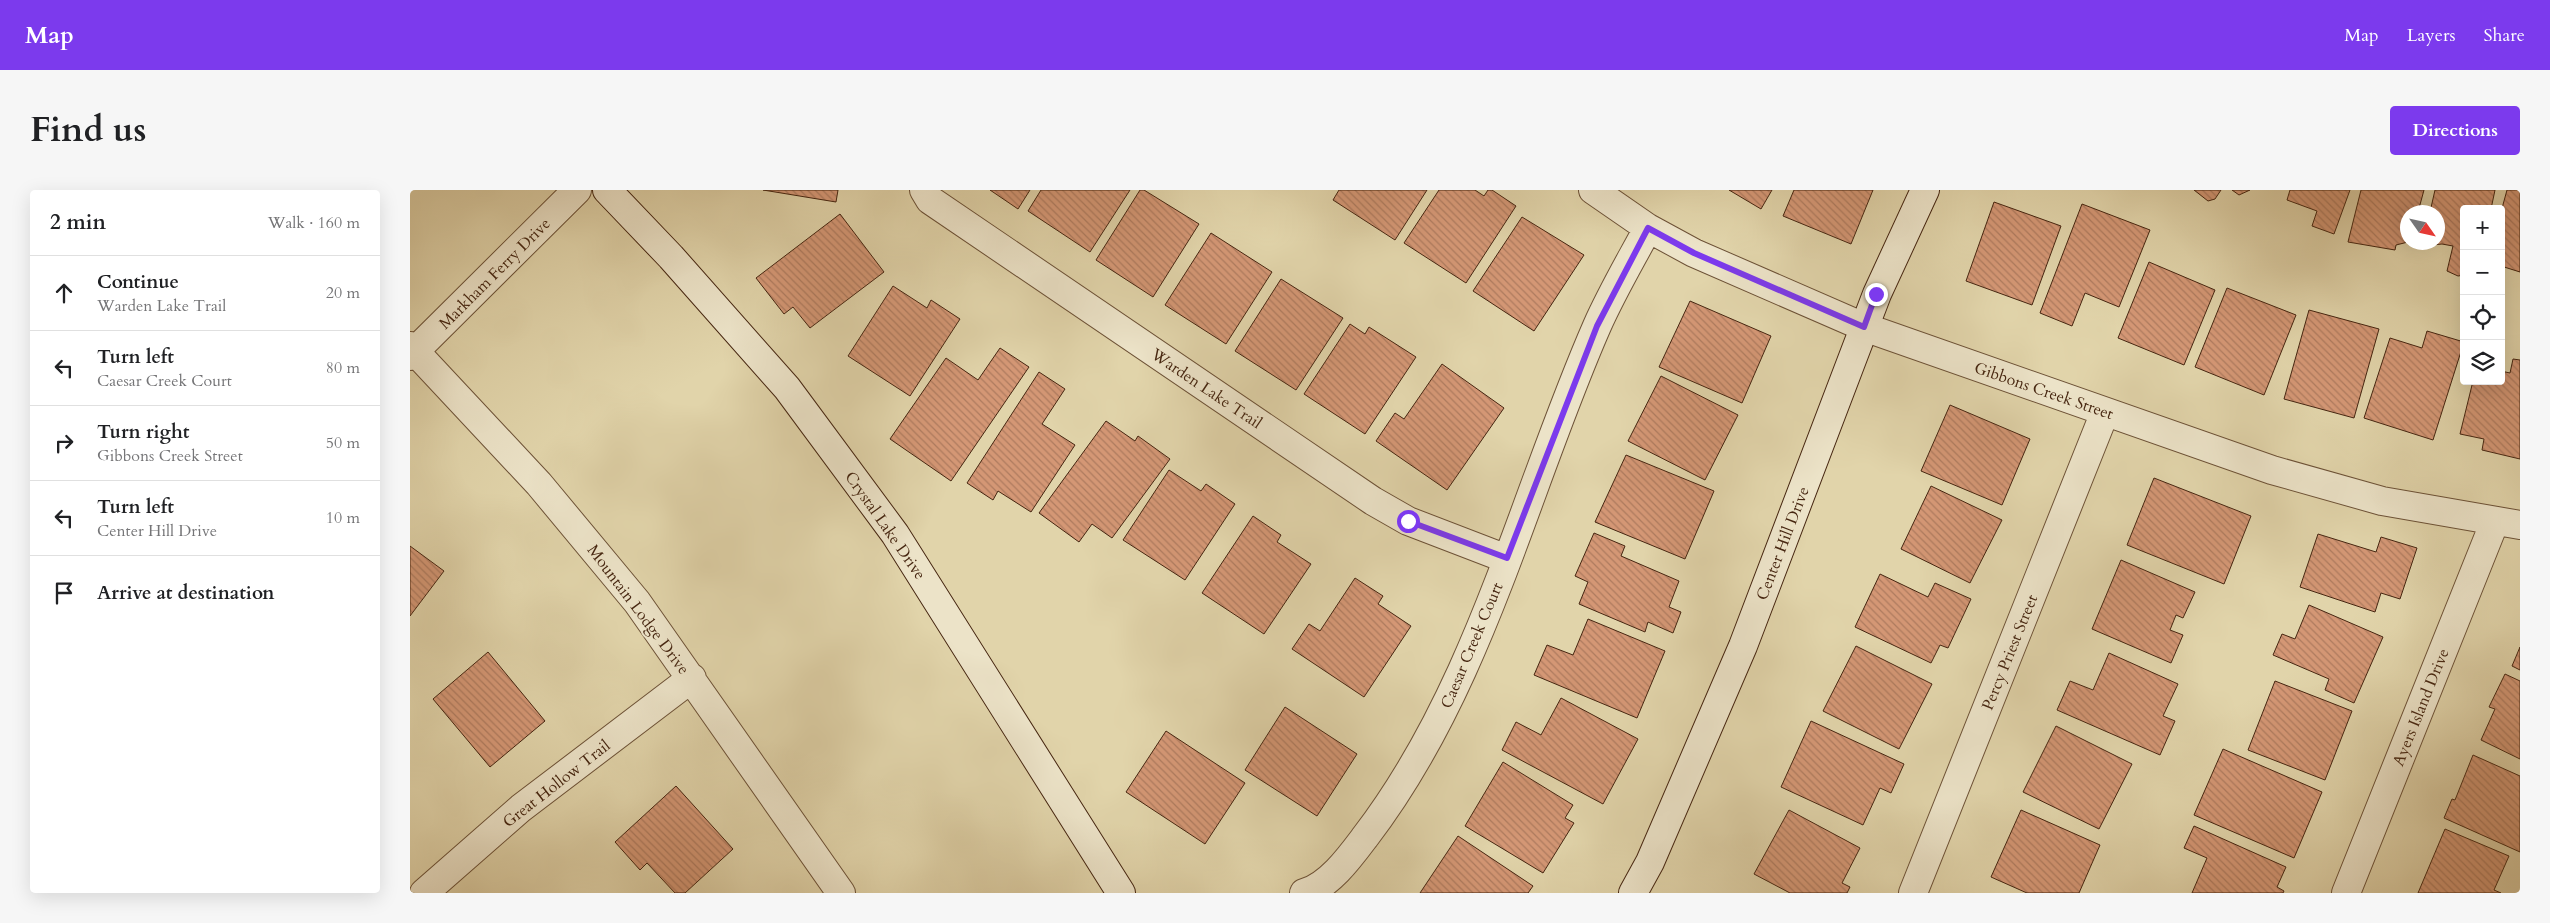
<!DOCTYPE html>
<meta charset="utf-8">
<style>
:root{--surface:#fff;--page:#f6f6f6;--text:#202124;--muted:#757577;--line:#e0e0e0;--accent:#7c3aed}
body{margin:0;font-family:Cardo,serif;background:var(--page);color:var(--text)}
.controls{position:absolute;right:15px;top:15px;display:grid;overflow:hidden;border-radius:5px;box-shadow:0 5px 20px #0002}
.controls button{width:45px;height:45px;display:grid;place-items:center;padding:0;border:0;border-bottom:1px solid var(--line);background:var(--surface);color:var(--text);font:25px sans-serif}
.compass{position:absolute;left:1990px;top:15px;width:45px;height:45px;border-radius:50%;background:var(--surface);box-shadow:0 5px 20px #0002;rotate:124deg}
.stop{position:absolute;width:15px;height:15px;margin:-11px;border:4px solid #7c3aed;border-radius:50%;background:#fff}
.stop.end{background:#7c3aed;border-color:#fff;box-shadow:0 1px 5px #0008}
.list{margin:0;padding:0;list-style:none}
h2{display:flex;justify-content:space-between;align-items:center;height:65px;margin:0;padding:0 20px;font-size:21px}
h2 small{font-size:16px;font-weight:400;color:var(--muted)}
.list li{display:grid;grid-template-columns:32px 1fr auto;gap:15px;align-items:center;box-sizing:border-box;height:75px;padding:0 20px;border-top:1px solid var(--line)}
.list b{display:block;font-size:19px;white-space:nowrap}
.list p{margin:0;font-size:16px;white-space:nowrap;color:var(--muted)}
.list em{font-size:16px;font-style:normal;color:var(--muted)}
.icon{flex:none;width:28px;height:28px;fill:none;stroke:currentColor;stroke-width:2;stroke-linecap:round;stroke-linejoin:round}
.map{position:relative;flex:none;width:2110px;height:703px;overflow:hidden;border-radius:5px}
header{display:flex;align-items:center;gap:30px;box-sizing:border-box;height:70px;padding:0 25px;background:var(--accent);color:#fff}
header strong{font-size:24px}
nav{display:flex;gap:28px;margin-inline-start:auto;font-size:18px}
.intro{display:flex;align-items:center;justify-content:space-between;box-sizing:border-box;height:120px;padding:0 30px}
h1{margin:0;font-size:35px}
.button{padding:12px 22px;border-radius:5px;background:var(--accent);color:#fff;font-size:18px;font-weight:700}
main{display:flex;gap:30px;padding:0 30px}
aside{flex:1;background:var(--surface);border-radius:5px;box-shadow:0 5px 20px #0002}
.map>svg:first-child{display:block}
.building{fill:url(#building-back-hatch);stroke:#462611}
.lines{fill:none;stroke-linecap:round;stroke-linejoin:round}
.street-casing{stroke:#6d5237;stroke-width:30}
.secondary-casing{stroke:#462611;stroke-width:30}
.street{stroke:#ece3c8;stroke-width:28}
.secondary{stroke:#ece3c8;stroke-width:28}
.route{stroke:#7c3aed;stroke-width:6}
.labels{text-anchor:middle;stroke-width:4;stroke-linejoin:round;paint-order:stroke}
.street-label{font-size:16px;fill:#462611;stroke:#ece3c8}
</style>
<header>
<strong>Map</strong>
<nav><a>Map</a><a>Layers</a><a>Share</a></nav>
</header>
<div class="intro"><h1>Find us</h1><a class="button">Directions</a></div>
<main>
<aside>
<h2>2 min<small>Walk · 160 m</small></h2>
<ul class="list">
<li><svg class="icon" aria-label="ahead" viewBox="0 0 24 24"><path d="M12 20V5M6 11l6-6 6 6"/></svg><div><b>Continue</b><p>Warden Lake Trail</p></div><em>20 m</em></li>
<li><svg class="icon" aria-label="left" viewBox="0 0 24 24"><path d="M17 20v-9H6M10 6l-5 5 5 5"/></svg><div><b>Turn left</b><p>Caesar Creek Court</p></div><em>80 m</em></li>
<li><svg class="icon" aria-label="right" viewBox="0 0 24 24"><path d="M7 20v-9h11M14 6l5 5-5 5"/></svg><div><b>Turn right</b><p>Gibbons Creek Street</p></div><em>50 m</em></li>
<li><svg class="icon" aria-label="left" viewBox="0 0 24 24"><path d="M17 20v-9H6M10 6l-5 5 5 5"/></svg><div><b>Turn left</b><p>Center Hill Drive</p></div><em>10 m</em></li>
<li><svg class="icon" aria-label="arrive" viewBox="0 0 24 24"><path d="M6 21V4h12l-3 4 3 4H6"/></svg><div><b>Arrive at destination</b></div></li>
</ul>
</aside>
<div class="map">
<svg width="2110" height="703" viewBox="0 0 2110 703">
<defs>
<pattern id="building-back-hatch" width="6" height="6" patternUnits="userSpaceOnUse" patternTransform="scale(1.25)"><rect width="6" height="6" fill="#d49775"/><path d="M-1 5l2 2M0 0l6 6M5-1l2 2" fill="none" stroke="#ae7b5f"/></pattern>
</defs>
<rect width="100%" height="100%" fill="#e1d4aa"/>
<filter id="stains"><feTurbulence type="fractalNoise" baseFrequency=".004" numOctaves="4"/><feColorMatrix values="0 0 0 0 .2 0 0 0 0 .09 0 0 0 0 .02 0 0 0 .5 -.17"/></filter>
<radialGradient id="worn" r=".72"><stop offset=".6" stop-color="#630" stop-opacity="0"/><stop offset="1" stop-color="#630" stop-opacity=".3"/></radialGradient>
<path class="building" d="M 353,0 L 428,0 L 426,12 Z
M 580,0 L 620,0 L 608,19 Z
M 631,0 L 720,0 L 680,62 L 618,21 Z
M 730,0 L 734,0 L 789,34 L 743,107 L 686,70 Z
M 929,0 L 1017,0 L 985,50 L 923,10 Z
M 1029,0 L 1065,0 L 1074,6 L 1078,0 L 1082,0 L 1106,16 L 1056,93 L 994,53 Z
M 1319,0 L 1362,0 L 1351,19 Z
M 1384,0 L 1463,0 L 1441,54 L 1373,26 Z
M 1784,0 L 1811,0 L 1805,9 L 1798,11 Z
M 1822,0 L 1840,0 L 1829,5 Z
M 1880,0 L 1940,0 L 1924,44 L 1902,36 L 1907,21 L 1877,10 Z
M 1951,0 L 2014,0 L 2008,22 L 1998,22 L 1998,52 L 1986,55 L 1985,60 L 1938,52 Z
M 2025,0 L 2085,0 L 2081,19 L 2054,19 L 2054,85 L 2048,86 L 2037,81 L 2043,56 L 2032,54 L 2022,55 L 2018,52 L 2028,52 L 2028,22 L 2020,22 Z
M 2097,0 L 2110,0 L 2110,82 L 2091,76 L 2091,22 Z
M 1584,12 L 1651,36 L 1622,115 L 1556,91 Z
M 1672,14 L 1740,40 L 1709,117 L 1675,103 L 1662,136 L 1630,123 Z
M 430,24 L 474,82 L 400,138 L 383,117 L 374,124 L 346,88 Z
M 1112,27 L 1174,65 L 1124,141 L 1063,101 Z
M 801,43 L 862,82 L 816,154 L 755,115 Z
M 1739,72 L 1805,100 L 1774,175 L 1708,148 Z
M 871,89 L 933,128 L 886,200 L 825,161 Z
M 483,96 L 517,118 L 521,110 L 550,129 L 500,206 L 438,166 Z
M 1817,98 L 1886,125 L 1854,205 L 1785,177 Z
M 1280,111 L 1361,146 L 1332,213 L 1249,177 Z
M 1899,120 L 1969,139 L 1944,228 L 1874,209 Z
M 940,134 L 955,144 L 959,137 L 1006,167 L 955,244 L 894,204 Z
M 2017,141 L 2054,152 L 2023,250 L 1954,228 L 1980,148 L 2012,158 Z
M 590,158 L 619,177 L 541,291 L 480,249 L 536,168 L 568,190 Z
M 2103,169 L 2110,170 L 2110,269 L 2072,260 L 2074,249 L 2050,244 L 2063,191 L 2091,191 L 2091,181 L 2100,183 Z
M 1032,174 L 1094,218 L 1037,300 L 966,251 L 985,223 L 994,229 Z
M 629,182 L 655,199 L 632,234 L 665,255 L 621,322 L 588,301 L 583,310 L 557,293 Z
M 1251,186 L 1328,225 L 1295,290 L 1218,251 Z
M 1540,215 L 1620,249 L 1592,315 L 1511,281 Z
M 696,231 L 725,251 L 728,246 L 760,269 L 702,348 L 682,334 L 669,352 L 629,323 Z
M 1216,265 L 1304,301 L 1275,369 L 1185,332 Z
M 759,280 L 791,301 L 796,294 L 825,314 L 775,390 L 713,350 Z
M 1744,288 L 1841,326 L 1814,394 L 1717,355 Z
M 1521,296 L 1592,330 L 1560,393 L 1491,359 Z
M 843,326 L 871,345 L 867,352 L 901,374 L 854,444 L 792,403 Z
M 1184,343 L 1215,356 L 1211,366 L 1269,391 L 1259,417 L 1271,422 L 1263,443 L 1238,432 L 1235,442 L 1169,414 L 1178,392 L 1165,386 Z
M 1908,344 L 1966,362 L 1971,347 L 2007,358 L 1990,409 L 1971,403 L 1965,422 L 1890,397 Z
M 0,356 L 34,381 L 0,426 Z
M 1711,370 L 1785,402 L 1773,428 L 1766,425 L 1760,440 L 1773,445 L 1761,473 L 1682,439 Z
M 1470,384 L 1518,407 L 1525,393 L 1561,409 L 1538,458 L 1530,455 L 1521,473 L 1445,437 Z
M 945,388 L 973,406 L 968,414 L 1001,436 L 954,507 L 882,459 L 899,434 L 910,441 Z
M 1899,415 L 1973,447 L 1944,513 L 1915,500 L 1919,489 L 1863,465 L 1872,444 L 1885,449 Z
M 1178,429 L 1255,461 L 1227,528 L 1124,485 L 1137,455 L 1163,465 Z
M 1446,456 L 1522,494 L 1489,559 L 1413,521 Z
M 2110,457 L 2110,480 L 2102,476 Z
M 78,462 L 135,531 L 80,577 L 23,509 Z
M 1699,463 L 1768,494 L 1753,526 L 1765,531 L 1750,565 L 1647,520 L 1660,491 L 1683,500 Z
M 2095,484 L 2110,491 L 2110,569 L 2071,550 L 2085,519 L 2079,517 Z
M 1865,491 L 1942,521 L 1915,590 L 1838,560 Z
M 1151,508 L 1228,549 L 1193,614 L 1092,560 L 1106,532 L 1131,545 Z
M 875,517 L 947,564 L 907,626 L 835,580 Z
M 1401,531 L 1494,574 L 1481,603 L 1470,598 L 1453,635 L 1371,597 Z
M 1646,536 L 1722,574 L 1689,639 L 1613,602 Z
M 756,541 L 835,593 L 795,654 L 716,602 Z
M 1813,559 L 1912,602 L 1884,668 L 1784,625 Z
M 2063,565 L 2110,586 L 2110,662 L 2034,628 L 2042,609 L 2045,610 Z
M 1093,572 L 1163,615 L 1155,628 L 1164,633 L 1133,683 L 1055,636 Z
M 266,596 L 323,659 L 275,703 L 265,703 L 237,673 L 230,680 L 205,652 Z
M 1379,620 L 1450,658 L 1432,693 L 1440,697 L 1437,703 L 1380,703 L 1344,684 Z
M 1611,620 L 1690,655 L 1669,703 L 1617,703 L 1581,687 Z
M 1784,636 L 1876,677 L 1867,697 L 1874,701 L 1873,703 L 1782,703 L 1797,668 L 1774,658 Z
M 2035,639 L 2099,666 L 2084,700 L 2091,703 L 2008,703 Z
M 1048,646 L 1123,696 L 1118,703 L 1010,703 Z"/>
<g class="lines">
<defs>
<path id="street" d="M 514,0 L 520,10 L 963,311 L 998,331 L 1097,369
M 1183,0 L 1238,38 L 1284,63 L 1454,137 L 1862,280 L 1972,311 L 2110,335
M 0,156 L 129,294 L 227,412 L 431,703
M 0,166 L 167,0
M 14,703 L 111,618 L 282,488
M 894,703 C 919,696 940,667 955,647 C 1070,497 1112,307 1187,136 C 1202,102 1221,70 1238,38
M 1503,703 L 1695,222
M 1936,703 L 2085,331"/>
<path id="secondary" d="M 197,0 L 261,67 L 377,198 L 485,344 L 711,703
M 1223,703 L 1240,672 L 1333,456 L 1467,104 L 1515,0"/>
</defs>
<use href="#street" class="street-casing"/>
<use href="#secondary" class="secondary-casing"/>
<use href="#street" class="street"/>
<use href="#secondary" class="secondary"/>
</g>
<g class="lines">
<path class="route" d="M 998,331 L 1097,368 L 1187,136 L 1238,38 L 1284,63 L 1454,137 L 1466,104"/>
</g>
<g class="labels">
<g class="street-label">
<text transform="translate(84 83) rotate(-45)" y="6">Markham Ferry Drive</text>
<text transform="translate(797 198) rotate(34)" y="6">Warden Lake Trail</text>
<text transform="translate(1634 200) rotate(19)" y="6">Gibbons Creek Street</text>
<text transform="translate(476 335) rotate(55)" y="6">Crystal Lake Drive</text>
<text transform="translate(1372 353) rotate(-69)" y="6">Center Hill Drive</text>
<text transform="translate(229 419) rotate(53)" y="6">Mountain Lodge Drive</text>
<text transform="translate(1061 455) rotate(-67)" y="6">Caesar Creek Court</text>
<text transform="translate(1599 462) rotate(-68)" y="6">Percy Priest Street</text>
<text transform="translate(2010 517) rotate(-68)" y="6">Ayers Island Drive</text>
<text transform="translate(146 593) rotate(-38)" y="6">Great Hollow Trail</text>
</g>
</g>
<rect width="100%" height="100%" filter="url(#stains)"/>
<rect width="100%" height="100%" fill="url(#worn)"/>
</svg>
<div class="controls">
<button>+</button>
<button>−</button>
<button><svg class="icon" aria-label="locate" viewBox="0 0 24 24"><circle cx="12" cy="12" r="6"/><path d="M12 2v4M12 18v4M2 12h4M18 12h4"/></svg></button>
<button><svg class="icon" aria-label="layers" viewBox="0 0 24 24"><path d="M12 4l9 5-9 5-9-5zM3 14l9 5 9-5"/></svg></button>
</div>
<svg class="compass" viewBox="-18 -18 36 36"><path d="M0-13l5 13h-10z" fill="#e53935"/><path d="M0 13l5-13h-10z" fill="#757577"/></svg>
<div class="stop" style="left:998px;top:331px"></div>
<div class="stop end" style="left:1466px;top:104px"></div>
</div>
</main>
